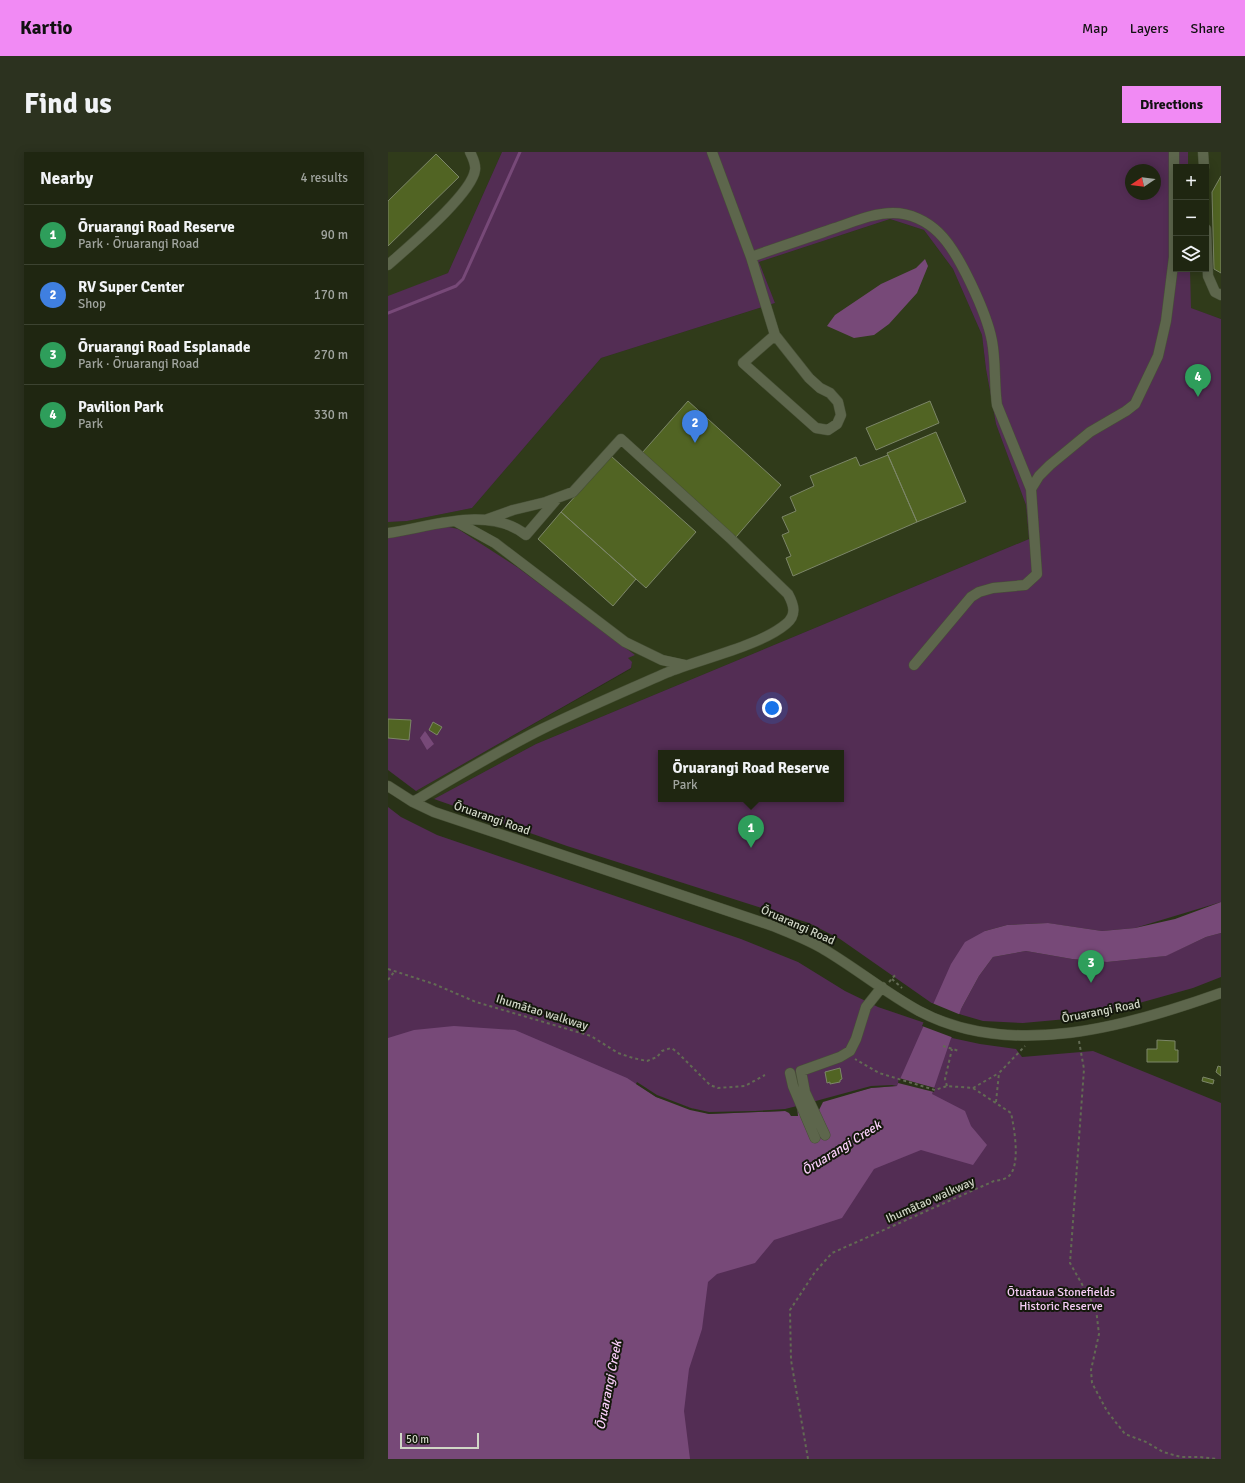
<!DOCTYPE html>
<meta charset="utf-8">
<style>
:root{--surface:#1f2611;--page:#2c321f;--text:#f1f3f6;--muted:#a1a59f;--line:#3c4331;--accent:#f18af4}
body{margin:0;font-family:Signika,sans-serif;background:var(--page);color:var(--text)}
.controls{position:absolute;right:12px;top:12px;display:grid;overflow:hidden;border-radius:0px;box-shadow:0 2px 10px #0003}
.controls button{width:36px;height:36px;display:grid;place-items:center;padding:0;border:0;border-bottom:1px solid var(--line);background:var(--surface);color:var(--text);font:20px sans-serif}
.compass{position:absolute;left:737px;top:12px;width:36px;height:36px;border-radius:50%;background:var(--surface);box-shadow:0 2px 10px #0003;rotate:257deg}
.scale{position:absolute;left:12px;bottom:10px;width:79px;box-sizing:border-box;padding-left:4px;border:2px solid #d0d6c6;border-top:0;font-size:11px;line-height:14px;white-space:nowrap;color:#d0d6c6;-webkit-text-stroke:3px #14180c;paint-order:stroke}
.you{position:absolute;left:384px;top:556px;width:14px;height:14px;margin:-10px;border:3px solid #fff;border-radius:50%;background:#1a73e8;box-shadow:0 0 0 6px #1a73e833}
.badge{display:grid;place-items:center;width:26px;height:26px;border-radius:50%;background:var(--accent);color:#fff;font-size:13px;font-weight:700}
.pin{position:absolute;translate:-50% -33px;filter:drop-shadow(0 1px 2px #0008)}
.pin::after{content:'';position:absolute;top:21px;width:14px;height:12px;background:inherit;clip-path:polygon(0 0,100% 0,50% 100%)}
.popup{position:absolute;left:270px;top:598px;width:186px;height:52px;box-sizing:border-box;display:grid;place-content:center;border-radius:0px;background:var(--surface);filter:drop-shadow(0 1px 3px #0005);font-size:13px;white-space:nowrap;color:var(--muted)}
.popup b{font-size:15px;color:var(--text)}
.popup::after{content:'';position:absolute;left:50%;top:100%;margin-left:-8px;border:8px solid transparent;border-top-color:var(--surface)}
.list{margin:0;padding:0;list-style:none}
h2{display:flex;justify-content:space-between;align-items:center;height:52px;margin:0;padding:0 16px;font-size:17px}
h2 small{font-size:13px;font-weight:400;color:var(--muted)}
.list li{display:grid;grid-template-columns:26px 1fr auto;gap:12px;align-items:center;box-sizing:border-box;height:60px;padding:0 16px;border-top:1px solid var(--line)}
.list b{display:block;font-size:15px;white-space:nowrap}
.list p{margin:0;font-size:13px;white-space:nowrap;color:var(--muted)}
.list em{font-size:13px;font-style:normal;color:var(--muted)}
.icon{flex:none;width:22px;height:22px;fill:none;stroke:currentColor;stroke-width:2;stroke-linecap:round;stroke-linejoin:round}
.map{position:relative;flex:none;width:833px;height:1307px;overflow:hidden;border-radius:0px}
header{display:flex;align-items:center;gap:24px;box-sizing:border-box;height:56px;padding:0 20px;background:var(--accent);color:#111}
header strong{font-size:19px}
nav{display:flex;gap:22px;margin-inline-start:auto;font-size:14px}
.intro{display:flex;align-items:center;justify-content:space-between;box-sizing:border-box;height:96px;padding:0 24px}
h1{margin:0;font-size:28px}
.button{padding:10px 18px;border-radius:0px;background:var(--accent);color:#111;font-size:14px;font-weight:700}
main{display:flex;gap:24px;padding:0 24px}
aside{flex:1;background:var(--surface);border-radius:0px;box-shadow:0 2px 10px #0003}
.map>svg:first-child{display:block}
.built{fill:#303b1a}
.green{fill:#532d54;fill-rule:evenodd}
.water{fill:#774978}
.pier{fill:#293217}
.lines{fill:none;stroke-linecap:round;stroke-linejoin:round}
.stream{stroke:#774978;stroke-width:3}
.building{fill:#516423;stroke:#7c8668}
.minor-casing{stroke:#475036;stroke-width:11}
.path{stroke:#626a53;stroke-width:2;stroke-dasharray:3 3;stroke-linecap:butt}
.minor{stroke:#5d664c;stroke-width:10}
.labels{text-anchor:middle;stroke-width:4;stroke-linejoin:round;paint-order:stroke}
.street-label{font-size:12px;fill:#d0d6c6;stroke:#14180c}
.park-label{font-size:12px;fill:#f7cdf7;stroke:#14180c}
.water-label{font-size:13px;font-style:italic;fill:#facffa;stroke:#14180c}
</style>
<header>
<strong>Kartio</strong>
<nav><a>Map</a><a>Layers</a><a>Share</a></nav>
</header>
<div class="intro"><h1>Find us</h1><a class="button">Directions</a></div>
<main>
<aside>
<h2>Nearby<small>4 results</small></h2>
<ul class="list">
<li><span class="badge" style="background:#2e9e5b">1</span><div><b>Ōruarangi Road Reserve</b><p>Park · Ōruarangi Road</p></div><em>90 m</em></li>
<li><span class="badge" style="background:#3f7fe0">2</span><div><b>RV Super Center</b><p>Shop</p></div><em>170 m</em></li>
<li><span class="badge" style="background:#2e9e5b">3</span><div><b>Ōruarangi Road Esplanade</b><p>Park · Ōruarangi Road</p></div><em>270 m</em></li>
<li><span class="badge" style="background:#2e9e5b">4</span><div><b>Pavilion Park</b><p>Park</p></div><em>330 m</em></li>
</ul>
</aside>
<div class="map">
<svg width="833" height="1307" viewBox="0 0 833 1307">
<rect width="100%" height="100%" fill="#293217"/>
<path class="built" d="M 0,0 L 114,0 L 60,121 L 0,145 Z
M 800,0 L 833,0 L 833,167 L 802,156 L 802,117 L 818,117 L 818,15 L 800,15 Z
M 502,67 L 536,78 L 565,117 L 594,183 L 598,217 L 608,272 L 638,353 L 641,387 L 148,592 L 46,647 L 28,639 L 243,517 L 244,510 L 0,388 L 0,370 L 19,369 L 84,356 L 213,206 L 387,151 L 371,110 Z"/>
<path class="green" d="M 114,0 L 800,0 L 800,15 L 788,15 L 788,117 L 802,117 L 803,156 L 833,167 L 833,750 L 747,776 L 714,779 L 659,771 L 619,773 L 597,779 L 573,857 L 591,824 L 605,805 L 638,799 L 684,807 L 719,810 L 777,804 L 818,785 L 833,781 L 833,825 L 805,836 L 701,865 L 635,871 L 595,869 L 571,862 L 564,886 L 592,892 L 628,897 L 634,905 L 705,899 L 833,951 L 833,1307 L 0,1307 L 0,655 L 13,665 L 49,683 L 353,787 L 410,810 L 457,839 L 490,855 L 537,871 L 545,852 L 452,787 L 421,771 L 179,694 L 46,647 L 148,592 L 641,387 L 638,353 L 608,272 L 598,217 L 594,183 L 565,117 L 536,78 L 502,67 L 371,110 L 387,151 L 213,206 L 84,356 L 19,369 L 0,370 L 0,144 L 60,121 ZM 743,18 L 767,18 L 767,42 L 743,42 ZM 273,601 L 453,601 L 453,647 L 273,647 Z
M 56,374 L 70,377 L 129,415 L 247,503 L 240,506 L 244,510 L 243,516 L 28,639 L 0,618 L 0,382 Z"/>
<path class="water" d="M 537,107 L 540,114 L 529,141 L 501,172 L 486,183 L 466,186 L 439,174 L 447,163 L 493,132 L 528,116 Z
M 37,579 L 46,592 L 39,598 L 32,586 Z
M 833,750 L 833,781 L 818,785 L 778,804 L 719,810 L 684,807 L 638,799 L 605,805 L 591,824 L 573,857 L 544,942 L 577,959 L 583,974 L 599,993 L 585,1013 L 533,998 L 486,1017 L 454,1066 L 386,1088 L 367,1111 L 329,1122 L 320,1130 L 314,1177 L 301,1217 L 296,1259 L 302,1307 L 0,1307 L 0,886 L 26,878 L 66,874 L 127,878 L 239,926 L 268,945 L 321,962 L 397,959 L 483,936 L 509,934 L 563,812 L 577,790 L 597,779 L 619,773 L 660,771 L 714,779 L 747,776 L 787,767 Z"/>
<path class="pier" d="M 544,851 L 573,863 L 566,886 L 534,874 Z
M 511,926 L 547,936 L 546,940 L 510,931 Z
M 249,930 L 269,943 L 303,956 L 321,960 L 367,959 L 397,957 L 409,954 L 410,964 L 403,964 L 401,961 L 397,959 L 321,962 L 302,958 L 268,945 L 248,932 Z
M 504,933 L 509,934 L 483,936 L 435,950 L 431,958 L 424,950 L 483,934 Z"/>
<g class="lines">
<path class="stream" d="M 0,161 L 68,134 L 75,127 L 132,0"/>
</g>
<path class="building" d="M 48,2 L 71,25 L 0,94 L 0,49 Z
M 833,24 L 833,121 L 826,117 L 824,40 Z
M 300,249 L 393,333 L 348,385 L 254,301 Z
M 542,249 L 551,271 L 488,298 L 478,276 Z
M 548,280 L 578,350 L 529,370 L 499,301 Z
M 500,303 L 529,370 L 405,424 L 398,406 L 403,404 L 394,383 L 401,380 L 394,365 L 408,359 L 402,345 L 426,334 L 422,324 L 468,305 L 472,314 Z
M 223,304 L 308,380 L 258,436 L 173,360 Z
M 173,360 L 248,427 L 225,454 L 150,387 Z
M 0,567 L 23,568 L 21,588 L 0,586 Z
M 45,570 L 54,575 L 49,583 L 41,578 Z
M 769,888 L 787,889 L 787,898 L 790,898 L 790,910 L 759,910 L 759,897 L 769,897 Z
M 830,914 L 833,915 L 833,924 L 828,920 Z
M 452,916 L 454,927 L 452,928 L 452,930 L 442,932 L 442,930 L 439,931 L 437,920 Z
M 815,925 L 826,928 L 825,932 L 814,929 Z"/>
<g class="lines">
<defs>
<path id="minor" d="M 324,0 L 363,105 L 387,183 L 421,226 L 432,236 L 442,241 L 450,250 L 453,263 L 449,272 L 440,278 L 428,276 L 355,211 L 387,183
M 815,0 L 816,15
M 818,77 L 820,124 L 827,140 L 833,143
M 363,105 C 391,95 419,86 447,76 C 465,70 485,61 505,61 C 522,61 539,69 551,81 C 571,100 599,162 604,189 C 608,210 606,232 609,253 L 643,337 L 649,422 L 637,433 L 605,436 L 591,440 L 583,445 L 526,513
M 0,113 C 20,95 84,42 87,18 C 88,13 84,4 82,0
M 643,337 L 651,324 L 662,313 L 702,280 L 738,259 L 747,252 L 770,204 L 778,169 L 786,105 L 786,0
M 69,370 L 107,391 L 237,490 L 274,508 L 297,513
M 0,381 C 42,375 101,353 138,383 L 168,348
M 0,634 L 25,650 L 46,660 L 385,774 C 402,781 421,788 437,798 C 469,817 498,841 531,859 C 623,908 741,874 833,841
M 25,650 C 67,625 110,599 154,577 C 195,557 237,539 278,521 C 312,507 372,494 398,472 C 409,463 406,453 400,442 L 342,386 L 233,287 L 185,340 L 158,350 L 125,358 L 100,367
M 402,921 L 405,934 L 427,986
M 437,983 L 417,940 L 413,919 L 452,905 L 462,899 L 468,887 L 478,855 L 494,835"/>
</defs>
<use href="#minor" class="minor-casing"/>
<path class="path" d="M 0,817 L 46,832 L 88,850 L 203,884 L 230,901 L 245,906 L 259,909 L 269,905 L 274,899 L 283,896 L 288,899 L 322,933 L 330,936 L 357,934 L 377,923
M 504,827 L 514,836
M 0,828 L 6,820
M 501,830 L 509,821
M 691,889 L 696,917 L 682,1111 L 708,1157 L 711,1182 L 703,1218 L 704,1231 L 719,1259 L 737,1282 L 758,1290 L 775,1300 L 793,1305 L 812,1305 L 829,1307
M 555,894 L 571,899
M 559,934 L 557,927 L 564,897
M 585,936 L 611,921
M 608,950 L 611,921 L 637,894
M 420,1307 L 403,1208 L 402,1158 L 427,1120 L 444,1101 L 606,1029 C 611,1028 617,1028 621,1024 C 633,1013 626,975 623,961 L 585,936 L 559,934 L 547,938 L 491,921 L 467,907"/>
<use href="#minor" class="minor"/>
</g>
<g class="labels">
<g class="street-label">
<text transform="translate(104 666) rotate(19)" y="4">Ōruarangi Road</text>
<text transform="translate(410 773) rotate(24)" y="4">Ōruarangi Road</text>
<text transform="translate(713 859) rotate(-11)" y="4">Ōruarangi Road</text>
<text transform="translate(154 860) rotate(17)" y="4">Ihumātao walkway</text>
<text transform="translate(542 1048) rotate(-24)" y="4">Ihumātao walkway</text>
</g>
<g class="park-label">
<text x="673" y="1144">Ōtuataua Stonefields<tspan x="673" dy="14">Historic Reserve</tspan></text>
</g>
<g class="water-label">
<text transform="translate(453 995) rotate(-32)" y="5">Ōruarangi Creek</text>
<text transform="translate(220 1233) rotate(-79)" y="5">Ōruarangi Creek</text>
</g>
</g>
</svg>
<div class="controls">
<button>+</button>
<button>−</button>
<button><svg class="icon" aria-label="layers" viewBox="0 0 24 24"><path d="M12 4l9 5-9 5-9-5zM3 14l9 5 9-5"/></svg></button>
</div>
<svg class="compass" viewBox="-18 -18 36 36"><path d="M0-13l5 13h-10z" fill="#e53935"/><path d="M0 13l5-13h-10z" fill="#a1a59f"/></svg>
<div class="scale">50 m</div>
<div class="you"></div>
<div class="pin badge" style="left:363px;top:696px;background:#2e9e5b">1</div>
<div class="popup"><b>Ōruarangi Road Reserve</b>Park</div>
<div class="pin badge" style="left:307px;top:291px;background:#3f7fe0">2</div>
<div class="pin badge" style="left:703px;top:831px;background:#2e9e5b">3</div>
<div class="pin badge" style="left:810px;top:245px;background:#2e9e5b">4</div>
</div>
</main>
